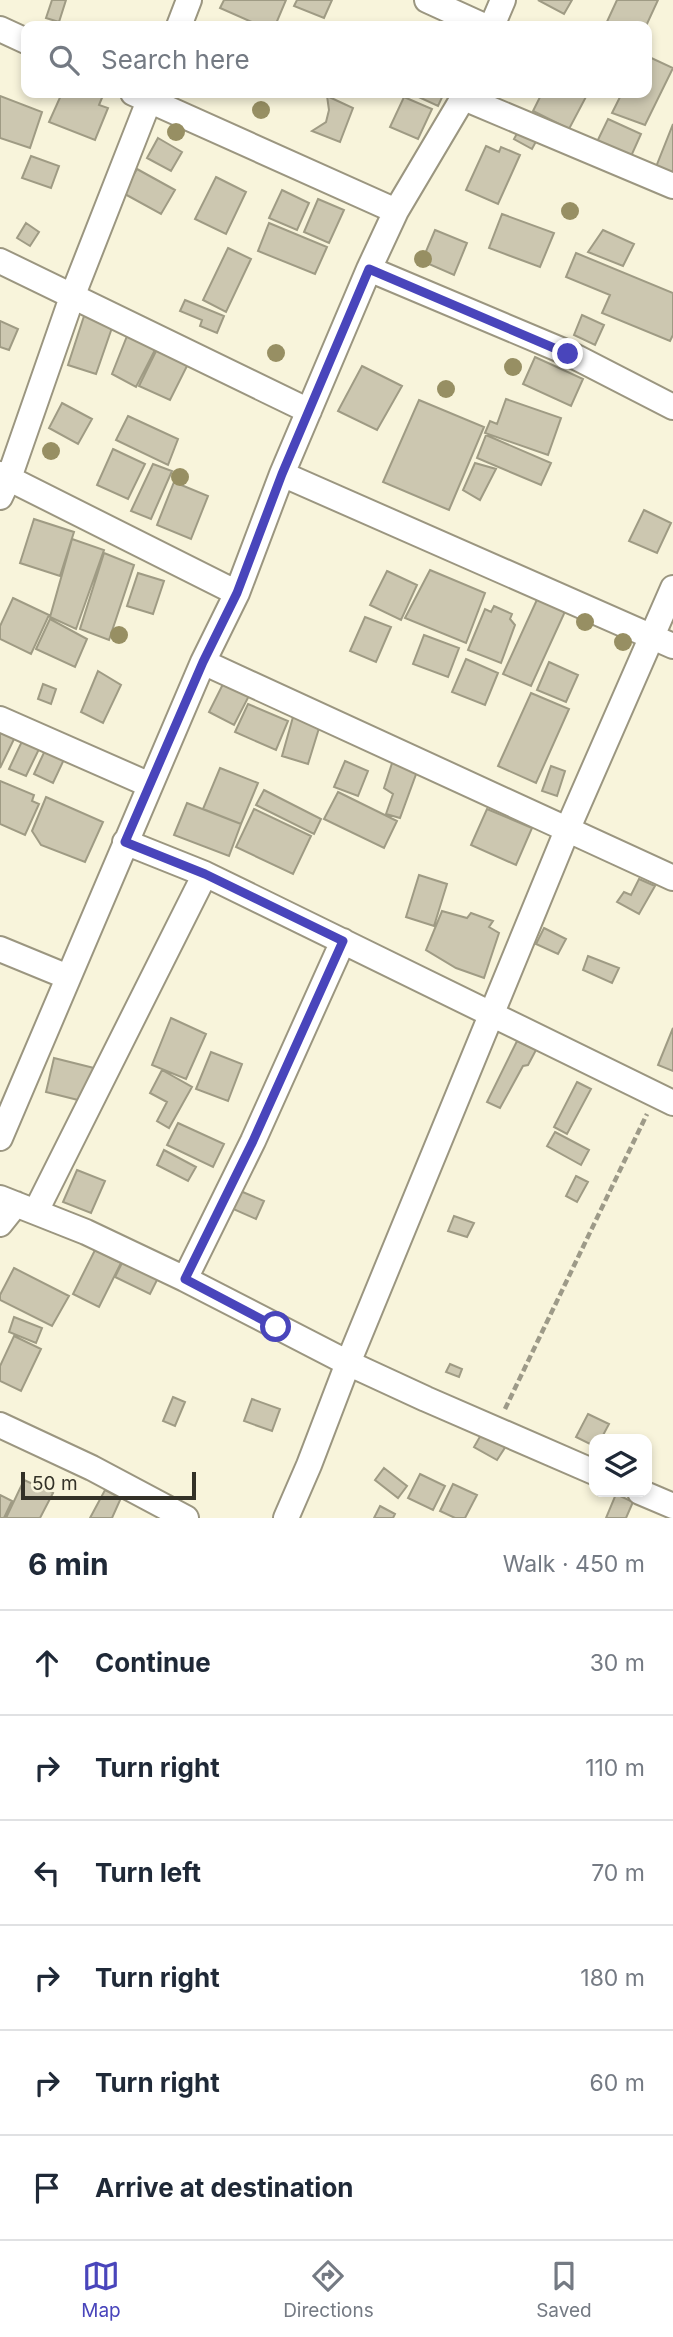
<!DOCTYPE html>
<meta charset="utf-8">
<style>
:root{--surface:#fff;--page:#f2f2f3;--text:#1f2937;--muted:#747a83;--line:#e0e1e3;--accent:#4945bb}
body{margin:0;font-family:Inter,sans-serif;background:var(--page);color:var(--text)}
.controls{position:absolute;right:21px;bottom:21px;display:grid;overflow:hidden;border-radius:14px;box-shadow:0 4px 10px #0003}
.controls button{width:63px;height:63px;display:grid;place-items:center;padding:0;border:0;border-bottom:2px solid var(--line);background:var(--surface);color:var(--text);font:35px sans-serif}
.scale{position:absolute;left:21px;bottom:18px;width:175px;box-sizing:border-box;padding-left:7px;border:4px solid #333127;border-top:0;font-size:19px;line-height:24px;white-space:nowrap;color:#333127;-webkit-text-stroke:5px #f8f4db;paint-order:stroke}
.stop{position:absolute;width:21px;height:21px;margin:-16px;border:5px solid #4945bb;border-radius:50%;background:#fff}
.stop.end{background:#4945bb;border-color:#fff;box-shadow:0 2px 7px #0008}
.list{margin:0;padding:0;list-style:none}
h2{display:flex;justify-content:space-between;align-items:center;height:91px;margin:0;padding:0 28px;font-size:30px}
h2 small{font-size:23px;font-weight:400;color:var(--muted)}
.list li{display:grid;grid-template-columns:46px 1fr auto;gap:21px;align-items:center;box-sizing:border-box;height:105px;padding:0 28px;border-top:2px solid var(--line)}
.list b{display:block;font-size:26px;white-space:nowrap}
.list em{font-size:23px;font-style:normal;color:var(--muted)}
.icon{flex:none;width:38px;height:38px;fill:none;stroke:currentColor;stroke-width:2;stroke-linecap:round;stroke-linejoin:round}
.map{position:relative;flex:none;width:673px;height:1518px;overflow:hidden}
.search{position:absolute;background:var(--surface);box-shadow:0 4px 10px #0003;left:21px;right:21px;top:21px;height:77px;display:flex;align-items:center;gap:18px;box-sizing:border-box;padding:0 24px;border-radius:14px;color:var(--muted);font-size:26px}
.sheet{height:721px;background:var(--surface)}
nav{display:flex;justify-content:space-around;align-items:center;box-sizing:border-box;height:98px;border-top:2px solid var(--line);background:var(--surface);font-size:19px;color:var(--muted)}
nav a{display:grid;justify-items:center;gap:4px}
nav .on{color:var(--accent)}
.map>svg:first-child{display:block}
.building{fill:#ccc7b0;stroke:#9f9b84;stroke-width:2}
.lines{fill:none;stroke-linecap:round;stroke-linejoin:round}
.street-casing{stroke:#9b9680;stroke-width:28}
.path{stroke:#9d9a88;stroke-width:4.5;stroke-dasharray:7 3.5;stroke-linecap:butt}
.street{stroke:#fff;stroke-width:24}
.tree{fill:#978f63}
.route{stroke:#4945bb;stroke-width:9}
</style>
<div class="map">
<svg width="673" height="1518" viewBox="0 0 673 1518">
<rect width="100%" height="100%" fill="#f8f4db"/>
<path class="building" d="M 52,0 L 66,0 L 59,22 L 46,18 Z
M 224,0 L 286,0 L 275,26 L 261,26 L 220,8 Z
M 297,0 L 332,0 L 324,18 L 294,6 Z
M 538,0 L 572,0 L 564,14 Z
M 617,0 L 658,0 L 646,26 L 605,26 Z
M 647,56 L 673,68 L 645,125 L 612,113 L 622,93 L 647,93 Z
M 62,93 L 104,93 L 99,105 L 108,108 L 95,140 L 49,122 Z
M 410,93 L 444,93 L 438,106 Z
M 542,93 L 588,93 L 569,129 L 533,111 Z
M 0,96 L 42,112 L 30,148 L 0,138 Z
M 327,96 L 353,108 L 340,142 L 312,131 L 326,122 L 329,110 Z
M 404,97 L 432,109 L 418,139 L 390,127 Z
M 608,119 L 641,134 L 628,163 L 594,148 Z
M 522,124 L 540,134 L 532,149 L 514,139 Z
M 673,124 L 673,180 L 654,172 Z
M 158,138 L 182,152 L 171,171 L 147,158 Z
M 486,146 L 499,152 L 501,147 L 520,155 L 498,204 L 466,190 Z
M 31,156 L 59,166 L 51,188 L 22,178 Z
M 137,169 L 175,190 L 161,214 L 123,193 Z
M 216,177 L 246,192 L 226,234 L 195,219 Z
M 282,190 L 309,203 L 297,230 L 269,218 Z
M 318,199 L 344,210 L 329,243 L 304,232 Z
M 502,214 L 554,233 L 540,267 L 489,248 Z
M 26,223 L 39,232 L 30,246 L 17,238 Z
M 269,223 L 327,247 L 315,274 L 258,251 Z
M 435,230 L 467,243 L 454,275 L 422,261 Z
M 603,230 L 634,244 L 623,266 L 588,252 Z
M 228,248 L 251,259 L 226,312 L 203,300 Z
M 576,253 L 673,293 L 673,335 L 670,341 L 602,313 L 610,295 L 566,277 Z
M 185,300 L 224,316 L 217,333 L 200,326 L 202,320 L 180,311 Z
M 85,313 L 114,322 L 96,374 L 68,365 Z
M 582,315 L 604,325 L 595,345 L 574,335 Z
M 0,321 L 18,329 L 9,350 L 0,347 Z
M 129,331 L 158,344 L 136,387 L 112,374 Z
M 159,345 L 190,360 L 170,400 L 139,386 Z
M 535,357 L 583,379 L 571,406 L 523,384 Z
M 362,366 L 402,386 L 377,430 L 338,411 Z
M 506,399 L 561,418 L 548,455 L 485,433 L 490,421 L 497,424 Z
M 419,400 L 484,427 L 449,510 L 383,482 Z
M 62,403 L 92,419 L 78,444 L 49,428 Z
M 128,416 L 178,439 L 168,465 L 116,440 Z
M 486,435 L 551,463 L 541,485 L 477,458 Z
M 113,449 L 145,464 L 128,499 L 97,485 Z
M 475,463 L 496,469 L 480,500 L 463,490 Z
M 153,464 L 172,471 L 151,519 L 131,511 Z
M 174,482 L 208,496 L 191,539 L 157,525 Z
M 644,510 L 671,523 L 657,553 L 629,541 Z
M 34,519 L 74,532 L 60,576 L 20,563 Z
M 72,539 L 104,550 L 76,629 L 50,617 Z
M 104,553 L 134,565 L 109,640 L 80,629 Z
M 430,570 L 485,593 L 466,643 L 405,618 Z
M 387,571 L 417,585 L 401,620 L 370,605 Z
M 138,573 L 164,581 L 153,614 L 127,606 Z
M 540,593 L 568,605 L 531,686 L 503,674 Z
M 13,598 L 49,615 L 31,654 L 0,639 L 0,626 Z
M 494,606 L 512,614 L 510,619 L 515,625 L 501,663 L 468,650 L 485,609 L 491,612 Z
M 365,617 L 391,627 L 376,662 L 350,651 Z
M 50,619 L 87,639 L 75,667 L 36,649 Z
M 424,635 L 459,648 L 448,677 L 413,664 Z
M 466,659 L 498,673 L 485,705 L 452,692 Z
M 549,662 L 578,675 L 566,702 L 537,690 Z
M 98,671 L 121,685 L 103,723 L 81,712 Z
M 228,674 L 254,686 L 234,725 L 209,712 Z
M 43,684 L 56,689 L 51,704 L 38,699 Z
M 531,693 L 569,709 L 536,783 L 498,766 Z
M 248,704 L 288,721 L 276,750 L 235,732 Z
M 293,717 L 320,725 L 308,764 L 282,756 Z
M 0,728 L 16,735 L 0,768 Z
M 24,737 L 41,745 L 26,776 L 9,769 Z
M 48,744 L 67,753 L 53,783 L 34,774 Z
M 394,757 L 419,766 L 400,818 L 386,814 L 393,794 L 384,788 Z
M 345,761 L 368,771 L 358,796 L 334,787 Z
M 551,766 L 565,771 L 557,796 L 542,791 Z
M 220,768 L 258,783 L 241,824 L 203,809 Z
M 0,781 L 34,795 L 32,801 L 39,804 L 25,835 L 0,824 Z
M 264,790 L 321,819 L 314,834 L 256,805 Z
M 338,792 L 397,821 L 384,848 L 324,819 Z
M 46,797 L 103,822 L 85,862 L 41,845 L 32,831 Z
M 187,803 L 241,824 L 229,856 L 174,835 Z
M 254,809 L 311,836 L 293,874 L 236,847 Z
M 487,809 L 532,828 L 516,865 L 471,845 Z
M 419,875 L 447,884 L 434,926 L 406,917 Z
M 639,879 L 655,886 L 639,914 L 617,902 L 624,892 L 631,895 Z
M 442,911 L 467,918 L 471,913 L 493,921 L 489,927 L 499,933 L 484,978 L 456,968 L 426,950 Z
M 544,928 L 566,939 L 558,954 L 536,944 Z
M 588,956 L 619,968 L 612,983 L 583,970 Z
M 171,1018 L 206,1034 L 186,1079 L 152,1065 Z
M 673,1028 L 673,1071 L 658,1065 Z
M 517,1041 L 536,1050 L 528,1065 L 523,1066 L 500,1108 L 487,1102 Z
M 211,1052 L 242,1064 L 228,1101 L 196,1089 Z
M 54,1058 L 94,1068 L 86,1102 L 46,1092 Z
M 162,1070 L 192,1087 L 169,1128 L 157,1121 L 167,1102 L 150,1093 Z
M 577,1082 L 591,1089 L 567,1134 L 554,1127 Z
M 178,1123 L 224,1144 L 213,1167 L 167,1145 Z
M 555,1132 L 589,1150 L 581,1165 L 547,1146 Z
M 164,1150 L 196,1167 L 188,1181 L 157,1165 Z
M 77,1170 L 105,1181 L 91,1213 L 63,1202 Z
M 576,1176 L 588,1182 L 577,1202 L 566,1196 Z
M 238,1190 L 264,1201 L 256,1219 L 231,1208 Z
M 454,1216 L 474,1223 L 467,1237 L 448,1231 Z
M 95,1250 L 121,1263 L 99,1307 L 73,1294 Z
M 123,1261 L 158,1278 L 150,1294 L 115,1277 Z
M 14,1268 L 69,1296 L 52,1326 L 0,1300 L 0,1295 Z
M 14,1317 L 42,1328 L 36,1343 L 9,1332 Z
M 14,1336 L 41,1349 L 21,1391 L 0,1381 L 0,1366 Z
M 450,1364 L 462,1369 L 459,1377 L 446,1372 Z
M 173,1397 L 185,1402 L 175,1426 L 163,1421 Z
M 252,1399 L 280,1409 L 272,1431 L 244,1421 Z
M 588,1414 L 609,1424 L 601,1439 L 594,1439 L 594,1446 L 576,1437 Z
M 482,1433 L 506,1446 L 497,1460 L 474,1447 Z
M 384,1468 L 407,1486 L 398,1498 L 375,1480 Z
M 420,1474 L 445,1486 L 433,1510 L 408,1498 Z
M 24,1480 L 53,1493 L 40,1518 L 6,1518 Z
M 453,1484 L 477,1495 L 465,1518 L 455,1518 L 440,1511 Z
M 105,1490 L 121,1498 L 112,1518 L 90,1518 Z
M 616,1494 L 633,1502 L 626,1518 L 606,1518 Z
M 0,1495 L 12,1501 L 4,1518 L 0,1518 Z
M 380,1506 L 395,1514 L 393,1518 L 374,1518 Z"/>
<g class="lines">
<defs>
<path id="street" d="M 427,0 L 484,26
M 179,26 L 189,0
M 492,26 L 503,0
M 0,29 L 26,41
M 133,93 L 396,211
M 464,98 L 673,186
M 0,261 L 309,411
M 369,269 L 568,353 L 673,407
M 0,474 L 237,593
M 282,474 L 673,646
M 0,497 L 9,478 L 72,297 L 152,93
M 203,662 L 673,878
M 0,719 L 150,785
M 125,842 L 205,874 L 673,1103
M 0,949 L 68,977
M 0,1138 L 203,662 L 237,593 L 282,474 L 369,269 L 396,211 L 466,93
M 0,1198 L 86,1232 L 185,1279 L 348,1363 L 426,1399 L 594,1472
M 36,1211 L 205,874
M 0,1224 L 16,1204
M 185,1279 L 253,1141 L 343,941
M 0,1425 L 92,1468 L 186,1518
M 640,1492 L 673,1506
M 286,1518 L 309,1465 L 348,1363 L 568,828 L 673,588"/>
</defs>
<use href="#street" class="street-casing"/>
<path class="path" d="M 505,1409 L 647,1114"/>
<use href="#street" class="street"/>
</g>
<g class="tree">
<circle cx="261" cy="110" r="9"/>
<circle cx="176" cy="132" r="9"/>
<circle cx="570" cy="211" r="9"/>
<circle cx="423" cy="259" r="9"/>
<circle cx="276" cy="353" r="9"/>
<circle cx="513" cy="367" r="9"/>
<circle cx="446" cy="389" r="9"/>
<circle cx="51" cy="451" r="9"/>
<circle cx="180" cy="477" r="9"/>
<circle cx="585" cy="622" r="9"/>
<circle cx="119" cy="635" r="9"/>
<circle cx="623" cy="642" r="9"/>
</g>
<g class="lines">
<path class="route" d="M 276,1327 L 185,1279 L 253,1141 L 343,941 L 205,874 L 125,842 L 203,662 L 237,593 L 282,474 L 369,269 L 568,354"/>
</g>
</svg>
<div class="controls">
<button><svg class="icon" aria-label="layers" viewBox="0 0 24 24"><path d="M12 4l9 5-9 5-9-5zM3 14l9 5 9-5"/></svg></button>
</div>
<div class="scale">50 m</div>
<div class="stop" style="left:276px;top:1327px"></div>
<div class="stop end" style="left:568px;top:354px"></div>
<div class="search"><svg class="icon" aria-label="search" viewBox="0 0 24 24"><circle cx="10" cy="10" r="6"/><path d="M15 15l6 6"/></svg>Search here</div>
</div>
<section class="sheet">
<h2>6 min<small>Walk · 450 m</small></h2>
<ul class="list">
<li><svg class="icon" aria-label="ahead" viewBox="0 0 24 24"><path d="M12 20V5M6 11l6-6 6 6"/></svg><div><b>Continue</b></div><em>30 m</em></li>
<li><svg class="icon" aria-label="right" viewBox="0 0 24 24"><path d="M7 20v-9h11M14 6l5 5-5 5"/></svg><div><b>Turn right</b></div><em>110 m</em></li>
<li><svg class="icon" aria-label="left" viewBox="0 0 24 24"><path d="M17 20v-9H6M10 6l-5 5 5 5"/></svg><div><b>Turn left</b></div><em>70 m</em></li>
<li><svg class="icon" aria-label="right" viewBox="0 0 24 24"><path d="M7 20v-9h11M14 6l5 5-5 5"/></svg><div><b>Turn right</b></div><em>180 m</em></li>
<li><svg class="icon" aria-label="right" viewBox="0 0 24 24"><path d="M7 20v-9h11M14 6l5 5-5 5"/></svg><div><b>Turn right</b></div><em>60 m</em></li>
<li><svg class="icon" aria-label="arrive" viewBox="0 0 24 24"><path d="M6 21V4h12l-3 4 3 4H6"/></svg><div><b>Arrive at destination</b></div></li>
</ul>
</section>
<nav>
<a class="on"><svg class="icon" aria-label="map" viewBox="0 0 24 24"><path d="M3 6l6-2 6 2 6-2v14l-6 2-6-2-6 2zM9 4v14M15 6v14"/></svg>Map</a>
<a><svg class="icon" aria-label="directions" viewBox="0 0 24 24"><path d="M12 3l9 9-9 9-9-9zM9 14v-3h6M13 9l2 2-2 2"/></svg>Directions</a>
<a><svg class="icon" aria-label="saved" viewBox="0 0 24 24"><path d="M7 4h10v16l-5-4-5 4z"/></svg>Saved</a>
</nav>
